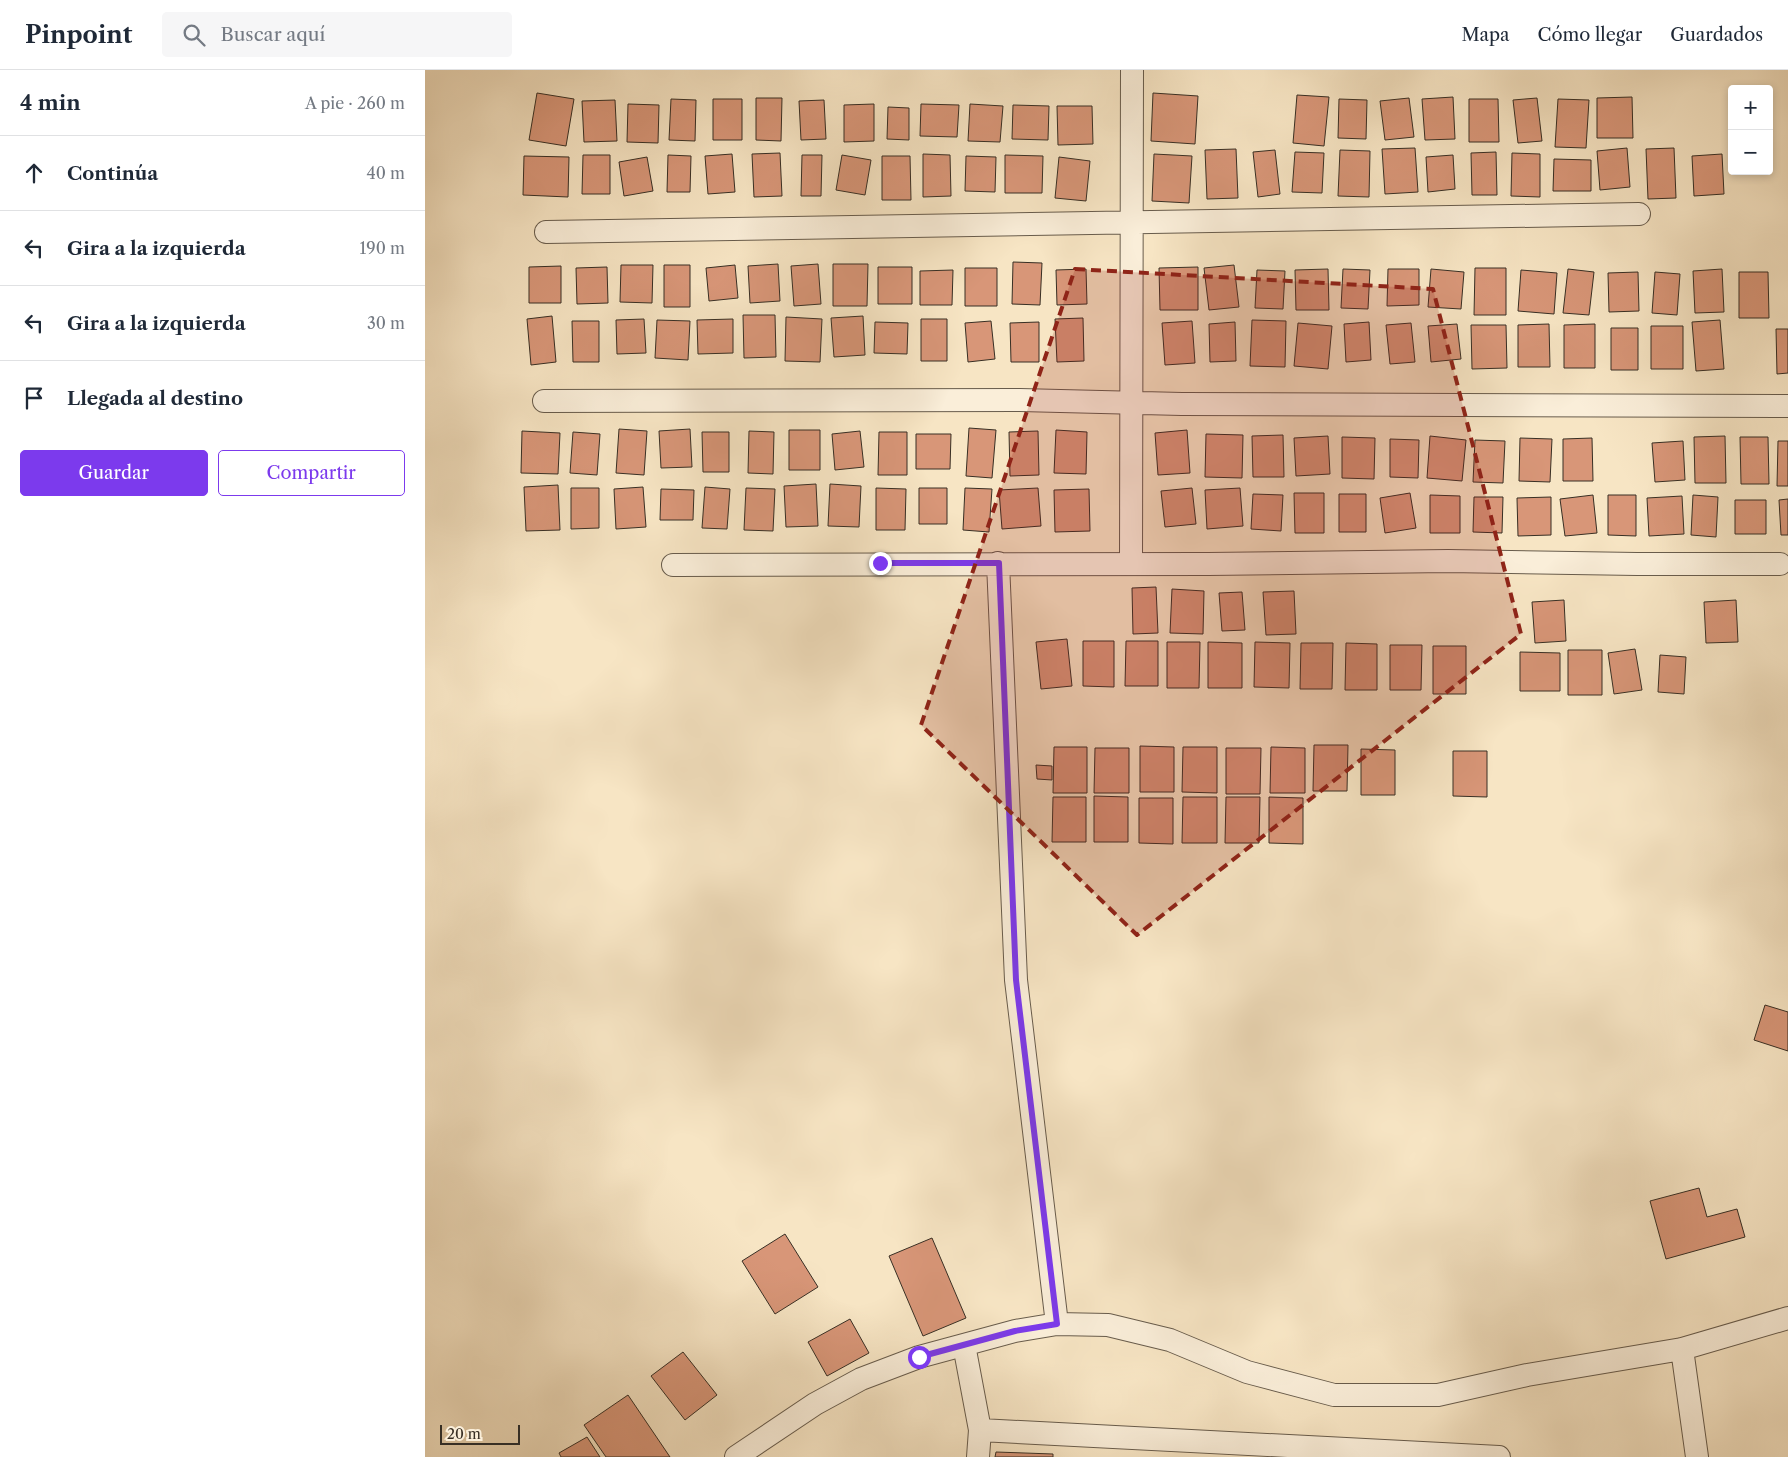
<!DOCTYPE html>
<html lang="es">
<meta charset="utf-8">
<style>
:root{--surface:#fff;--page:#f6f6f7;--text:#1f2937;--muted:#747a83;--line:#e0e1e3;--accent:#7c3aed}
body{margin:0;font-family:"Libre Caslon Text",serif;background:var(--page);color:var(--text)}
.controls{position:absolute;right:15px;top:15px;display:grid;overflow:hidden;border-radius:5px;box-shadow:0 2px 8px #0003}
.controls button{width:45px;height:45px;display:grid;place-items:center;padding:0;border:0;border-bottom:1px solid var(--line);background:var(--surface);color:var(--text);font:25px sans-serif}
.scale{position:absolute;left:15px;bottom:12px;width:80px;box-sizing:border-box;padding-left:5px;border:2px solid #382f24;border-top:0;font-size:14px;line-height:18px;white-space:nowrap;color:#382f24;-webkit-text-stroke:4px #faeed9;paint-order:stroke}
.stop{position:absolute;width:15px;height:15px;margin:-11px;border:4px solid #7c3aed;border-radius:50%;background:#fff}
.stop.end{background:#7c3aed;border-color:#fff;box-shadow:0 1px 5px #0008}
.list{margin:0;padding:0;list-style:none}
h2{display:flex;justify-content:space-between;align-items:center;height:65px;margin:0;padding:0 20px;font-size:21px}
h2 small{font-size:16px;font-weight:400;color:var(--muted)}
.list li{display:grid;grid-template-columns:32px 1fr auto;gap:15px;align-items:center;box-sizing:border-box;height:75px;padding:0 20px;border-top:1px solid var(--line)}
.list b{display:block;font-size:19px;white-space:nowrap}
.list em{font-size:16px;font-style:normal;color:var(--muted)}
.actions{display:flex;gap:10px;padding:15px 20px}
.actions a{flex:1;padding:11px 0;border:1px solid var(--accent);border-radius:5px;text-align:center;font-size:18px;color:var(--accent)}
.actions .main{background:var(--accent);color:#fff}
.icon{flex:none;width:28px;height:28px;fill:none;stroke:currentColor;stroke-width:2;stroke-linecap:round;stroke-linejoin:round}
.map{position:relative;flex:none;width:1363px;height:1387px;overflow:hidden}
header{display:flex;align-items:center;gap:30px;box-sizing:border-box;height:70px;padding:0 25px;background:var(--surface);border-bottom:1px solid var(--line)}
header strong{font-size:24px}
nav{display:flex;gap:28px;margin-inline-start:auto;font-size:18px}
.search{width:350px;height:45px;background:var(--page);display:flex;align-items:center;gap:12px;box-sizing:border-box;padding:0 18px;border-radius:5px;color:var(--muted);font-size:19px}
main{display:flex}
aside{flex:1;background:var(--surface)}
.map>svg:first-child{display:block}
.building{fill:#d89678;stroke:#382f24}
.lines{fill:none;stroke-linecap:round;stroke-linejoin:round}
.minor-casing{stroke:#685c4c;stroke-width:24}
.minor{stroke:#faeed9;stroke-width:22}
.route{stroke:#7c3aed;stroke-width:6}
.marked{fill:#8f2418;fill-opacity:0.2;stroke:#8f2418;stroke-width:4;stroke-dasharray:10 6;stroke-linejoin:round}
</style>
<header>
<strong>Pinpoint</strong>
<div class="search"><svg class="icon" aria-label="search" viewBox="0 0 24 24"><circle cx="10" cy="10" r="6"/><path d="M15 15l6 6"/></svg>Buscar aquí</div>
<nav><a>Mapa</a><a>Cómo llegar</a><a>Guardados</a></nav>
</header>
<main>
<aside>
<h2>4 min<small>A pie · 260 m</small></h2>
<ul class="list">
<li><svg class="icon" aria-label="ahead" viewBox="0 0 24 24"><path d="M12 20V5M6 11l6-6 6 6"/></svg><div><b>Continúa</b></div><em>40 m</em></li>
<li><svg class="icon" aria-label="left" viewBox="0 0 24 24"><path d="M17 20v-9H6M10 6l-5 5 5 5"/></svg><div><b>Gira a la izquierda</b></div><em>190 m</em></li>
<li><svg class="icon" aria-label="left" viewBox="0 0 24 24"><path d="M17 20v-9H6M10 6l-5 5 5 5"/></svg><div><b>Gira a la izquierda</b></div><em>30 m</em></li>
<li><svg class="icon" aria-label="arrive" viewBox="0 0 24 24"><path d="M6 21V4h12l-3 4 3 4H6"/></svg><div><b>Llegada al destino</b></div></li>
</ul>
<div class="actions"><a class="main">Guardar</a><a>Compartir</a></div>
</aside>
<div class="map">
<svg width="1363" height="1387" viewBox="0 0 1363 1387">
<rect width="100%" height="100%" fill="#f7e5c4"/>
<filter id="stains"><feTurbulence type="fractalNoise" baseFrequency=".004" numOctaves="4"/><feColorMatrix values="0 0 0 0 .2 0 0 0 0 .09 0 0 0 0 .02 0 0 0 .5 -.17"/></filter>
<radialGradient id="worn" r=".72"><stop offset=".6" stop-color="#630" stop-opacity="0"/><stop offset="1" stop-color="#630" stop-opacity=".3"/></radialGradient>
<path class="building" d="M 112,23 L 149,29 L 141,76 L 104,70 Z
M 728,23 L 773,26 L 770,74 L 726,71 Z
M 872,25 L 904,27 L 899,76 L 868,73 Z
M 1028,27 L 1030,69 L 1000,70 L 997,29 Z
M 1207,27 L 1208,68 L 1172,68 L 1172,28 Z
M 331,28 L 357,28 L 356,71 L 331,70 Z
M 984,28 L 989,67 L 960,70 L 955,31 Z
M 1112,28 L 1117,71 L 1093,73 L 1088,30 Z
M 246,29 L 271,30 L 270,71 L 244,70 Z
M 288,29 L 317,29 L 317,70 L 288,70 Z
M 914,29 L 942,30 L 941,69 L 913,68 Z
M 1044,29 L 1073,29 L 1074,72 L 1044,72 Z
M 1133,29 L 1164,30 L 1161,78 L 1130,77 Z
M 190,30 L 192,71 L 159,72 L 157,31 Z
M 399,30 L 401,69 L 376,70 L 374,31 Z
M 203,34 L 234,35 L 233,73 L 202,72 Z
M 449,34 L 449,71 L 419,72 L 419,35 Z
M 496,34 L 534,35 L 532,67 L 495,66 Z
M 545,34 L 578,36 L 575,72 L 543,71 Z
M 588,35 L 624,36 L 623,70 L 587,69 Z
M 632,36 L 667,36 L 668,74 L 633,75 Z
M 463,37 L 484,38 L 484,70 L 462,69 Z
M 990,78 L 993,122 L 960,124 L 957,79 Z
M 1202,78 L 1205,117 L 1175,120 L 1172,81 Z
M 1249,78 L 1251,128 L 1223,129 L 1221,79 Z
M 811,79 L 813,128 L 782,129 L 780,80 Z
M 850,80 L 855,124 L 833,127 L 828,82 Z
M 915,80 L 945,81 L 944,127 L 913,126 Z
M 870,82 L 899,83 L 897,123 L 867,122 Z
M 1071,82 L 1072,125 L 1047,125 L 1046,83 Z
M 355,83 L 357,126 L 329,127 L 327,84 Z
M 1087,83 L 1115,84 L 1115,127 L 1086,126 Z
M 307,84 L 310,122 L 283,124 L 280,86 Z
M 498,84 L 525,85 L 526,126 L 498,127 Z
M 729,84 L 767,86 L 764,133 L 727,131 Z
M 1297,84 L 1299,124 L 1269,126 L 1267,86 Z
M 158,85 L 185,85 L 185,124 L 157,124 Z
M 243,85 L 266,86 L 265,122 L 242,122 Z
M 377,85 L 397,85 L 396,126 L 376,126 Z
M 417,85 L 446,90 L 440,125 L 411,120 Z
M 580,85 L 618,86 L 617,123 L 580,123 Z
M 1028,85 L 1030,119 L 1003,122 L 1001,87 Z
M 99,86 L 144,87 L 143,127 L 98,125 Z
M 457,86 L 485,86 L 486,130 L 457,130 Z
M 541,86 L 571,87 L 570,122 L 540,121 Z
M 222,87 L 228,121 L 199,126 L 194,92 Z
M 634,87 L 665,91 L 661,131 L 630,128 Z
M 1129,89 L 1166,90 L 1166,121 L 1128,121 Z
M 588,192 L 617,193 L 615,235 L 587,234 Z
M 353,194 L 355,231 L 325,233 L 323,196 Z
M 393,194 L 396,234 L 369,236 L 366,196 Z
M 408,194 L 443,194 L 442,236 L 408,236 Z
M 196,195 L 228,195 L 227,233 L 195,232 Z
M 239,195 L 265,195 L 265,237 L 239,237 Z
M 310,195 L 313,228 L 284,231 L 281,198 Z
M 809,195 L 814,237 L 784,240 L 779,198 Z
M 136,196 L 136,233 L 104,233 L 104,197 Z
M 182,197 L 183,233 L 152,234 L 151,198 Z
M 453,197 L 487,197 L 487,234 L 453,234 Z
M 773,197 L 773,240 L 735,240 L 734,198 Z
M 540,198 L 572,198 L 572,236 L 540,236 Z
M 1050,198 L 1081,198 L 1081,245 L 1049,245 Z
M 661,199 L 662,234 L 632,235 L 631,200 Z
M 903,199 L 904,240 L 871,240 L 870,200 Z
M 918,199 L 945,200 L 943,239 L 916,238 Z
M 963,199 L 994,199 L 994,235 L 962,236 Z
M 1006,199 L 1039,202 L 1036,239 L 1003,237 Z
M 1143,199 L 1169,202 L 1164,245 L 1138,243 Z
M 1297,199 L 1299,242 L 1270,243 L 1268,201 Z
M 528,200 L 527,235 L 495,235 L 495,201 Z
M 832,200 L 860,201 L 858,239 L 830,238 Z
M 1096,200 L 1132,203 L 1129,244 L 1093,241 Z
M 1213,202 L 1214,241 L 1184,242 L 1183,203 Z
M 1230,202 L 1255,204 L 1252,245 L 1227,243 Z
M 1314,202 L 1343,202 L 1344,248 L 1314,248 Z
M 318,245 L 350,245 L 351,287 L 319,288 Z
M 127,246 L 131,292 L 106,295 L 102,249 Z
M 438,246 L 440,285 L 409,287 L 406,248 Z
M 361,247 L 397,249 L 395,292 L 360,291 Z
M 658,248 L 659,291 L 632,292 L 630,249 Z
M 219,249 L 221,283 L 192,284 L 191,250 Z
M 308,249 L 308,283 L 273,284 L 272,250 Z
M 496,249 L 522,249 L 522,291 L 496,291 Z
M 232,250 L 265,251 L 263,290 L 230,288 Z
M 827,250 L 861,251 L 860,297 L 825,296 Z
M 1295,250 L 1299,299 L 1271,301 L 1267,252 Z
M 147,251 L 174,251 L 174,292 L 148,292 Z
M 566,251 L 570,289 L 543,292 L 540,253 Z
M 767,251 L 770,293 L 740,295 L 737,253 Z
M 450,252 L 483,253 L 482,284 L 449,283 Z
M 614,252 L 614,292 L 586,292 L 585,253 Z
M 810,252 L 811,291 L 785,292 L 784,254 Z
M 944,252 L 946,290 L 921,292 L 919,254 Z
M 873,253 L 907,256 L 903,299 L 869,296 Z
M 986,253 L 990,292 L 965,294 L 961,255 Z
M 1032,254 L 1036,289 L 1006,292 L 1003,256 Z
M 1124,254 L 1125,297 L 1093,297 L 1093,255 Z
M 1170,254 L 1170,298 L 1139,298 L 1139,255 Z
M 1046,255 L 1081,255 L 1082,298 L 1047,299 Z
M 1226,256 L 1258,256 L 1258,299 L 1226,299 Z
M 1186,258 L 1213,258 L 1213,300 L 1186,300 Z
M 1351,259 L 1363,259 L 1363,303 L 1352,304 Z
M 544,358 L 571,360 L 567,408 L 541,406 Z
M 194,359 L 222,361 L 219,405 L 191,403 Z
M 265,359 L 267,397 L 236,398 L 234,361 Z
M 364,360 L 395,360 L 395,400 L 364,400 Z
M 631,360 L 662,362 L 661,404 L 629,403 Z
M 762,360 L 765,403 L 733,405 L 730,363 Z
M 97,361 L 135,363 L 133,404 L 96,403 Z
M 324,361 L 349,362 L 348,404 L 323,403 Z
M 435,361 L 439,397 L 410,400 L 407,364 Z
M 613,361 L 614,405 L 585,406 L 584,362 Z
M 148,362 L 175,364 L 172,405 L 145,403 Z
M 277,362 L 304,362 L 304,402 L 278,402 Z
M 454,362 L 482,362 L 482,405 L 453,405 Z
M 491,364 L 526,364 L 525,399 L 491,399 Z
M 781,364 L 818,365 L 817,408 L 780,407 Z
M 858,365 L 859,407 L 828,407 L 827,366 Z
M 903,366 L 905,404 L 871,406 L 869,368 Z
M 1005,366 L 1041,370 L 1037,411 L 1002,408 Z
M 1300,366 L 1301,413 L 1270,413 L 1269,367 Z
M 917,367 L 950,368 L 949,409 L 917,408 Z
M 1315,367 L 1343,367 L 1344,414 L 1316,414 Z
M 1095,368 L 1127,369 L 1125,412 L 1094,411 Z
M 1167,368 L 1168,411 L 1138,411 L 1138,369 Z
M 965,369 L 994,370 L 993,408 L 965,407 Z
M 1050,370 L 1080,371 L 1078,413 L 1048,412 Z
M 1258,371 L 1260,410 L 1230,412 L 1227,373 Z
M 1353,371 L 1363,371 L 1363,416 L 1352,416 Z
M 391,414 L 393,456 L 361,457 L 359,416 Z
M 405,414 L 436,416 L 434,457 L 403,456 Z
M 133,415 L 135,460 L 101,461 L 99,417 Z
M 218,417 L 221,457 L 191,459 L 189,419 Z
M 280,417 L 305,419 L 302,459 L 277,458 Z
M 146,418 L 174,418 L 174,458 L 146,459 Z
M 321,418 L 350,419 L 348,461 L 319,460 Z
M 451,418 L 481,419 L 480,460 L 451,460 Z
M 494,418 L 522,418 L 522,454 L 494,454 Z
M 540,418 L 567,419 L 564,462 L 538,460 Z
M 613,418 L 616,456 L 577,459 L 574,420 Z
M 767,418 L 771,454 L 740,457 L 736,421 Z
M 815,418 L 818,456 L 782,459 L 780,420 Z
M 236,419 L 269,420 L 268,450 L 235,450 Z
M 664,419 L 665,461 L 630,462 L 629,420 Z
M 869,423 L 899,423 L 899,463 L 870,463 Z
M 985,423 L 991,458 L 960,463 L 955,428 Z
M 828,424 L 858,425 L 856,461 L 826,459 Z
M 914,424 L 941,424 L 941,462 L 914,462 Z
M 1005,425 L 1035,426 L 1035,463 L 1005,463 Z
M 1168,425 L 1172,463 L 1140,466 L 1135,429 Z
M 1183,425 L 1211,425 L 1211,466 L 1183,465 Z
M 1268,425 L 1293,427 L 1291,467 L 1266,465 Z
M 1257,426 L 1259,464 L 1224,466 L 1222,428 Z
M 1049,427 L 1078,427 L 1077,463 L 1048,462 Z
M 1126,427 L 1126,465 L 1093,466 L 1092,428 Z
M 1363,429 L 1363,465 L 1356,465 L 1354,430 Z
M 1310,430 L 1341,430 L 1341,464 L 1310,464 Z
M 731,517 L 733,563 L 708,564 L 707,518 Z
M 747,519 L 779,521 L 778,564 L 745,563 Z
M 869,521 L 871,564 L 841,565 L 838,522 Z
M 817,522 L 820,560 L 797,561 L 794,523 Z
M 1139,530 L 1141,571 L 1110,573 L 1107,532 Z
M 1311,530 L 1313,572 L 1281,573 L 1279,532 Z
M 642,569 L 647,616 L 616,619 L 611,572 Z
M 658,571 L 689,571 L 689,617 L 658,616 Z
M 701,571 L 733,571 L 733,616 L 700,616 Z
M 742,572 L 775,572 L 774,618 L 742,618 Z
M 783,572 L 817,573 L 817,618 L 783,618 Z
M 830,572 L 865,573 L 864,618 L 829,617 Z
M 876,573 L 908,573 L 907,619 L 875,619 Z
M 921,573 L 952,574 L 952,620 L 920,620 Z
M 965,575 L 997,575 L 996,620 L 965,620 Z
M 1008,576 L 1041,576 L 1041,624 L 1008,624 Z
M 1210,579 L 1217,620 L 1189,624 L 1183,583 Z
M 1143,580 L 1177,580 L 1177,625 L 1143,625 Z
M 1095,582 L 1135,583 L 1135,621 L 1095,621 Z
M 1235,585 L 1261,587 L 1259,624 L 1233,622 Z
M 889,675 L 923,675 L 922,721 L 888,721 Z
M 715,676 L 749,677 L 749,722 L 715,722 Z
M 629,677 L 662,677 L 662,723 L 628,723 Z
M 758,677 L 792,677 L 792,723 L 757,722 Z
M 846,677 L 880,678 L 880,723 L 845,723 Z
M 670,678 L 704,678 L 704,723 L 669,723 Z
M 801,678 L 836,678 L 835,724 L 801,724 Z
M 936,679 L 970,680 L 970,725 L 936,725 Z
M 1028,681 L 1062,681 L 1062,727 L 1028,726 Z
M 611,695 L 627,696 L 627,710 L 612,709 Z
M 669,726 L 703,727 L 703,772 L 669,772 Z
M 628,727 L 661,727 L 661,772 L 627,772 Z
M 758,727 L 792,727 L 792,773 L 757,773 Z
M 801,727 L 835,727 L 834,773 L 800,773 Z
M 844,727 L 878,728 L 878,774 L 844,773 Z
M 714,728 L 748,728 L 748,774 L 714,773 Z
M 1340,935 L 1363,942 L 1363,981 L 1329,970 Z
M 1274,1118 L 1282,1147 L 1312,1139 L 1320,1167 L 1241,1189 L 1225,1131 Z
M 360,1164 L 393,1217 L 350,1244 L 317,1191 Z
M 507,1168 L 541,1248 L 498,1266 L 464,1186 Z
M 425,1249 L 444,1283 L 402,1306 L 383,1272 Z
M 258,1282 L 292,1325 L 260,1350 L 226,1306 Z
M 203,1325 L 245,1387 L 181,1387 L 159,1355 Z
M 162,1367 L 175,1387 L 136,1387 L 134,1383 Z
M 571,1382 L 628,1384 L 628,1387 L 570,1387 Z"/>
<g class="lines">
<defs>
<path id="minor" d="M 121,162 L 1214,144
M 119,331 L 595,330 L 757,334 L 1363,336
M 573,493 L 591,910 L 632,1254
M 706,494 L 707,0
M 248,495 L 783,494 L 1023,491 L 1212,494 L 1355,494
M 539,1275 L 555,1360 L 553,1387
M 1257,1279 L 1272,1387
M 555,1360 L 1074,1387
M 311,1387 L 390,1334 L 436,1309 L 494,1287 L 590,1261 L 632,1254 L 683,1255 L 745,1270 L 822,1302 L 909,1325 L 1013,1325 L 1102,1305 L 1257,1279 L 1363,1248"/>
</defs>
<use href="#minor" class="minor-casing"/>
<use href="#minor" class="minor"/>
</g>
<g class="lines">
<path class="route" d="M 455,493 L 574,493 L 591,910 L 632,1254 L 590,1261 L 494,1287"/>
</g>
<path class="marked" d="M 650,199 L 1008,219 L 1096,564 L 712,865 L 496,655 Z"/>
<rect width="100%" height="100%" filter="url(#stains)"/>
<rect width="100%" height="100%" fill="url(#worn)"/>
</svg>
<div class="controls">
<button>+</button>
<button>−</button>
</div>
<div class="scale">20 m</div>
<div class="stop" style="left:494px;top:1287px"></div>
<div class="stop end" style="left:455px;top:493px"></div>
</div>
</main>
